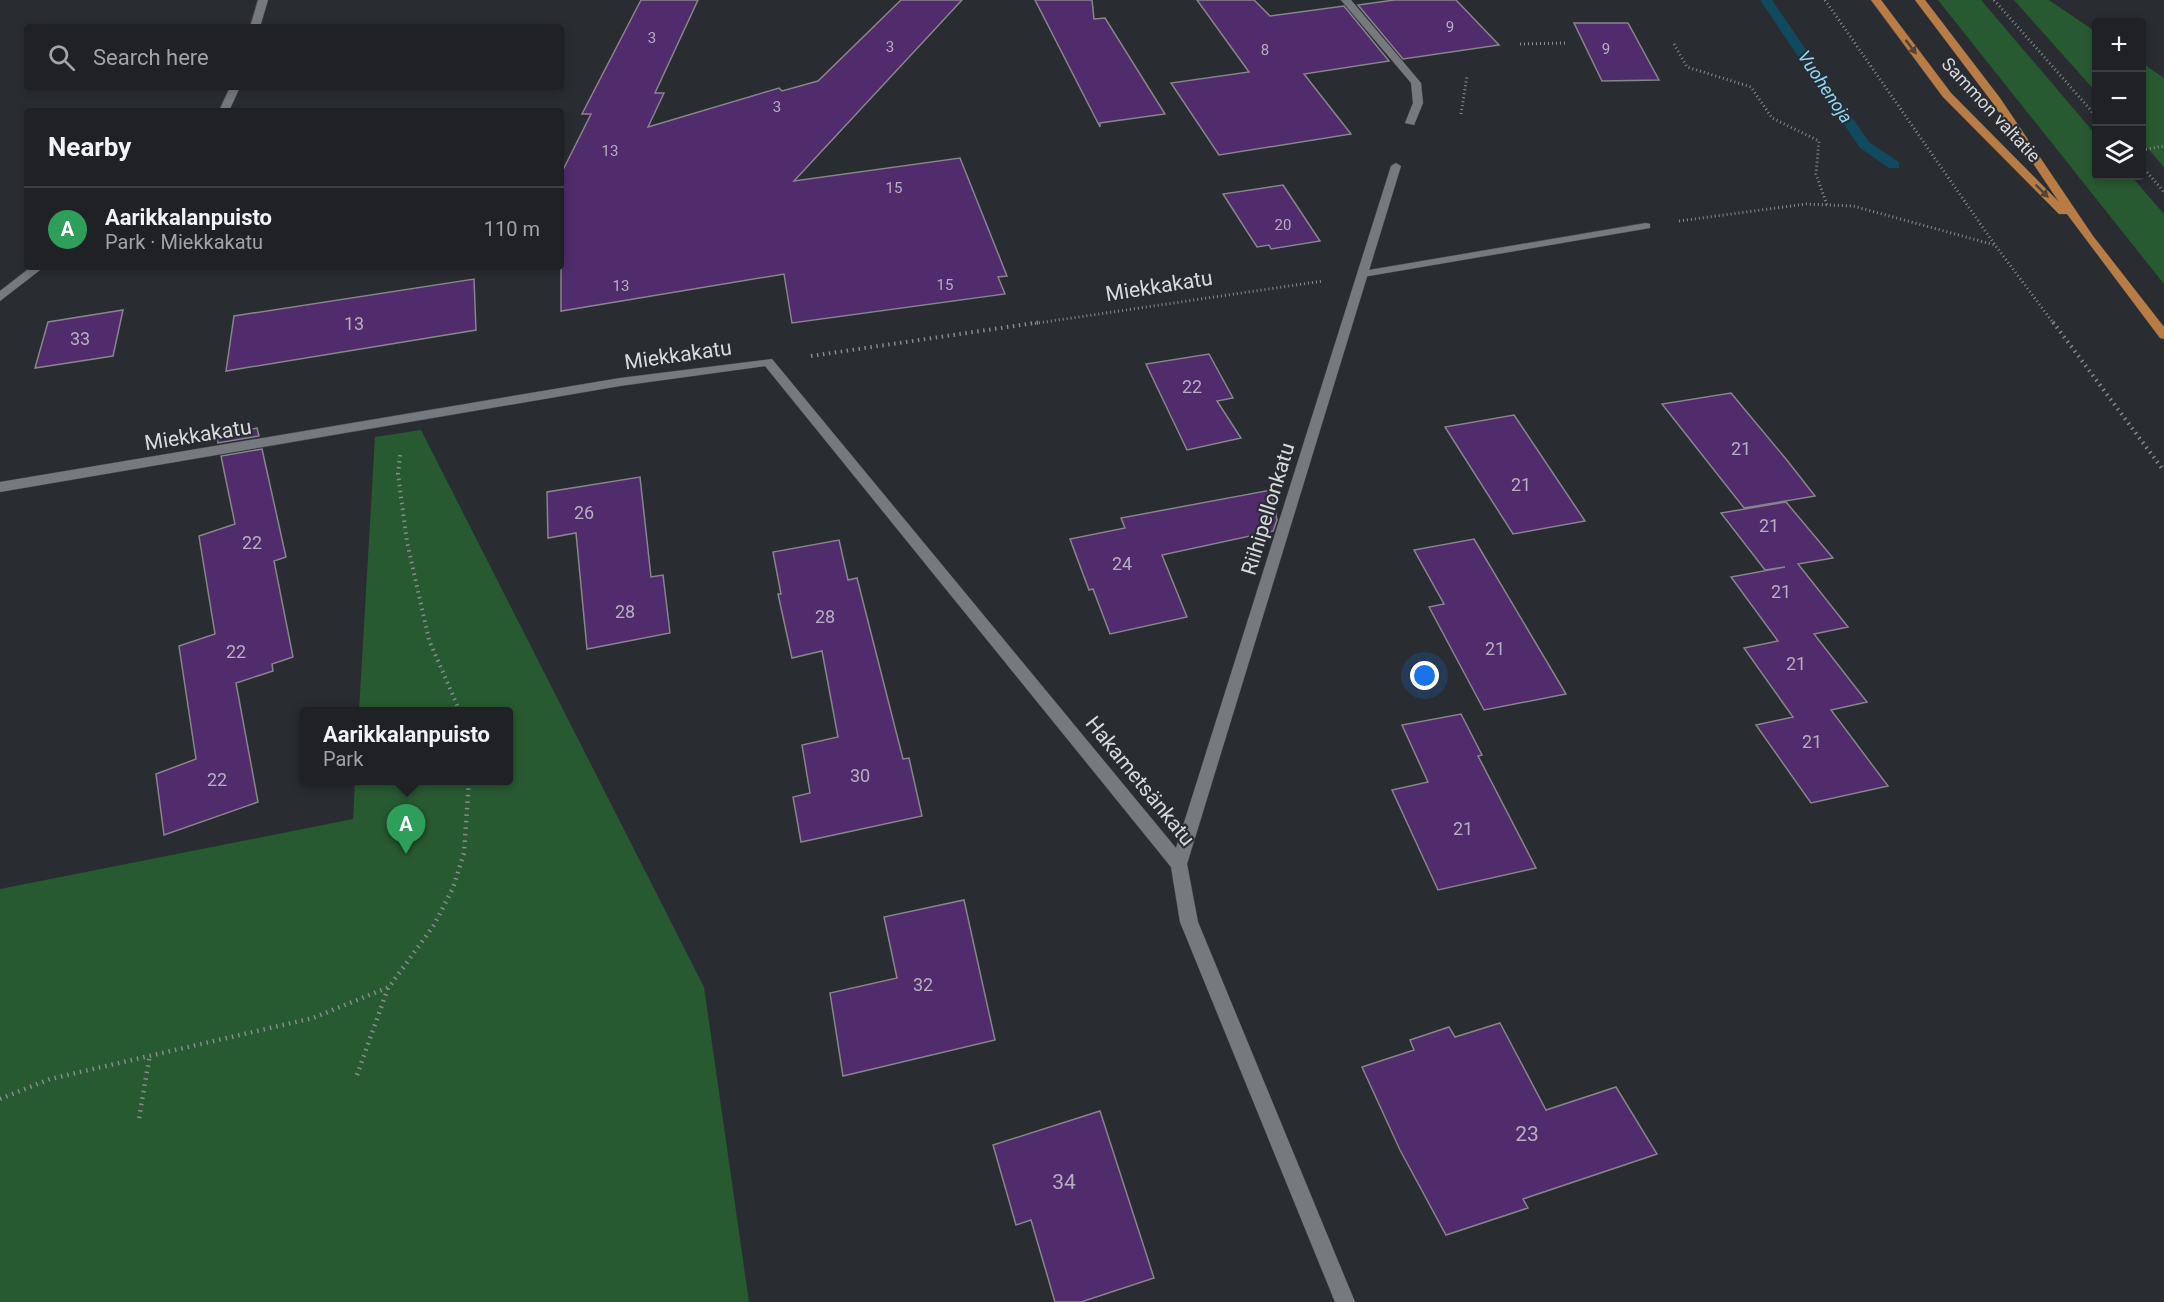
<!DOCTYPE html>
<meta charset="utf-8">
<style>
:root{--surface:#1f2125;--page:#2c2e32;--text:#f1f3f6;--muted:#a1a3a7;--line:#3c3e42;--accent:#db2777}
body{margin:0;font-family:Roboto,sans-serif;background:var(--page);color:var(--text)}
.controls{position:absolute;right:18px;top:18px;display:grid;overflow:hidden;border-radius:6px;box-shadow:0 3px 9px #0003}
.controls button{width:54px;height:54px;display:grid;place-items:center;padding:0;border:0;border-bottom:2px solid var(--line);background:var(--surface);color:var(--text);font:30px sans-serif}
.you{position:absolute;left:1425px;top:676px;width:21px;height:21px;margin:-15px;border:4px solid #fff;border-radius:50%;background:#1a73e8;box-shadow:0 0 0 9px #1a73e833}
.badge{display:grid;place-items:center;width:39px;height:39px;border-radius:50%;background:var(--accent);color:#fff;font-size:20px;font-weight:700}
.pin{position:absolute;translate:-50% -50px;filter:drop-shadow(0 2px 3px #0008)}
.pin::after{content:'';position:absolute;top:32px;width:21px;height:18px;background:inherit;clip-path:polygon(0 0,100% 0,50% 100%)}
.popup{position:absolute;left:300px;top:707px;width:213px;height:78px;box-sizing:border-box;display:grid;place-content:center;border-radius:6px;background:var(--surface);filter:drop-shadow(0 2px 4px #0005);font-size:20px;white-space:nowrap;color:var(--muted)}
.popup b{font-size:22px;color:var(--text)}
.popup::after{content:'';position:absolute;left:50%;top:100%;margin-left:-12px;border:12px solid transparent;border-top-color:var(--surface)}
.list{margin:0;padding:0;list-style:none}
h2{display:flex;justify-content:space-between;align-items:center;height:78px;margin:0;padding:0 24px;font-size:26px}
h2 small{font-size:20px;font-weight:400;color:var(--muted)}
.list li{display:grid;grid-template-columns:39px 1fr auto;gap:18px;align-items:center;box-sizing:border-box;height:84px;padding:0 24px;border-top:2px solid var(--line)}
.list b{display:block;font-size:22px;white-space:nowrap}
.list p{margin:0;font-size:20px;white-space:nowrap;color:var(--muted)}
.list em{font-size:20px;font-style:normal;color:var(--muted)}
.icon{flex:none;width:33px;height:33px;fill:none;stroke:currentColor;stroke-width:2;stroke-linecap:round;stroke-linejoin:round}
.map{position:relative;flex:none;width:2164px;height:1302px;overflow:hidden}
.search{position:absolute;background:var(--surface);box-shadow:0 3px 9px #0003;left:24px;top:24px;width:540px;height:66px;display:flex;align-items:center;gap:15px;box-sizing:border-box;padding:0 21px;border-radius:6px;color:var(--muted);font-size:22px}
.panel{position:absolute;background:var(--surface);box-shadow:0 3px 9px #0003;left:24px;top:108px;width:540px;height:162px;border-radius:6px}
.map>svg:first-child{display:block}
.green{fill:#285a31}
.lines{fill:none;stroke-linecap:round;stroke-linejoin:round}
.stream{fill:#104a5e;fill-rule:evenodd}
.building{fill:#512c6c;stroke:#87848a;stroke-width:1.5}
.lane-casing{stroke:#45474b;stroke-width:1}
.street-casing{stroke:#45474b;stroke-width:1}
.primary-casing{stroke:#45474b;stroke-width:1}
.path-far2{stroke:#878a8e;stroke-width:3;stroke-dasharray:1 3;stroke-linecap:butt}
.path-far1{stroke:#878a8e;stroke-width:4;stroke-dasharray:1.5 4.5;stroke-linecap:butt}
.path{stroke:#878a8e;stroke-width:4.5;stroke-dasharray:1.5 5;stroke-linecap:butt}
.lane{fill:#767a7f;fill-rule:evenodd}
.street{fill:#767a7f;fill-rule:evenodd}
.primary{fill:#ba7c45;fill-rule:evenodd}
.oneway{fill:#544437}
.labels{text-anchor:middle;stroke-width:4.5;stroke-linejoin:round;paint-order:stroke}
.far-number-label{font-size:15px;fill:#b6aec0}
.far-water-label{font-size:18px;font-style:italic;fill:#8ed7f6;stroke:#292c31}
.far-street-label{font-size:18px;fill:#d7d9dc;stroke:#292c31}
.number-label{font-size:18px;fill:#b6aec0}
.street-label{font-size:21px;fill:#d7d9dc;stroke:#292c31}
.near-number-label{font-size:21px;fill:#b6aec0}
</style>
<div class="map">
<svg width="2164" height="1302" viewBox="0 0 2164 1302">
<rect width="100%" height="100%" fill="#292c31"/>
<path class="green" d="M 1938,0 L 1981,0 L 2096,135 L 2096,176 L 2131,176 L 2164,214 L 2164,284 Z
M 2014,0 L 2049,0 L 2096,32 L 2096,92 Z
M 2142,63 L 2164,78 L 2164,167 L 2142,142 Z
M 421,430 L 704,987 L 749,1302 L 0,1302 L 0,889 L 353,819 L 355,781 L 508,780 L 508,712 L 359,711 L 375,437 Z"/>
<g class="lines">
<path class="stream" d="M 1760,0 L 1772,0 L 1869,142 L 1899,162 L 1899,168 L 1889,168 L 1860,148 Z"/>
</g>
<path class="building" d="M 641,0 L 698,0 L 655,93 L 664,93 L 648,127 L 779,88 L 782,91 L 818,81 L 901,0 L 962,0 L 794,181 L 960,158 L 1007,276 L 998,277 L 1005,294 L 792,323 L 784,274 L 561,311 L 561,174 L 591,114 L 582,114 Z
M 1035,0 L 1092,0 L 1094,19 L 1105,18 L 1165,114 L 1100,123 L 1100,127 Z
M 1197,0 L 1254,0 L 1270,16 L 1344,6 L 1389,61 L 1304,74 L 1351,134 L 1219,155 L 1171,83 L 1249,72 Z
M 1394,0 L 1456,0 L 1499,45 L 1403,59 L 1358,5 Z
M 1574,23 L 1628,23 L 1659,80 L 1602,81 Z
M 1283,185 L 1320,241 L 1271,249 L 1269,245 L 1257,247 L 1223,194 Z
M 474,279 L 476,330 L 226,371 L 234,316 Z
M 123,310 L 113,356 L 35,368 L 48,322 Z
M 1209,354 L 1233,398 L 1217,401 L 1241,438 L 1187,450 L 1146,364 Z
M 1731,393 L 1786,459 L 1815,496 L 1744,508 L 1662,404 Z
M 1514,415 L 1585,521 L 1513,534 L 1445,427 Z
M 257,428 L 259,436 L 218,443 L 217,437 Z
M 262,449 L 286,557 L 274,561 L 293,657 L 272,664 L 273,671 L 236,683 L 258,802 L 164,835 L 156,774 L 196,759 L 179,646 L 215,634 L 199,536 L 235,524 L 221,456 Z
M 640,477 L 651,577 L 663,575 L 670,633 L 587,649 L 576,533 L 548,538 L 547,492 Z
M 1271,490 L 1277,520 L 1273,531 L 1162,555 L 1187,617 L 1110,634 L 1093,589 L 1089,590 L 1070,539 L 1125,528 L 1121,518 Z
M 1786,502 L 1833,558 L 1798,564 L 1848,627 L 1814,634 L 1867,702 L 1831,710 L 1888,786 L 1811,803 L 1756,725 L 1793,717 L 1744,648 L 1778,641 L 1731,577 L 1785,567 L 1765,570 L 1721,513 Z
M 1474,539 L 1566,694 L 1484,710 L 1429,607 L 1444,604 L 1414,550 Z
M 839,540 L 848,580 L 857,578 L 903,759 L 909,758 L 922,816 L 801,842 L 793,797 L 810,793 L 802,745 L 838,737 L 822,651 L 792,658 L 778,594 L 781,594 L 773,552 Z
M 1461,714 L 1482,755 L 1478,756 L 1536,868 L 1438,890 L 1392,790 L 1428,782 L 1402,725 Z
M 964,900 L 995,1040 L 843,1076 L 830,993 L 897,978 L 884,917 Z
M 1500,1023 L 1546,1110 L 1616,1087 L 1657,1154 L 1523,1199 L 1528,1208 L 1446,1235 L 1400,1150 L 1362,1067 L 1414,1050 L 1410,1040 L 1449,1027 L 1455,1037 Z
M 1100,1111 L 1154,1278 L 1081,1302 L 1055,1302 L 1031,1220 L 1016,1225 L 993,1145 Z"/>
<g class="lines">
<defs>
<path id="lane" d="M 1646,223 L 1650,224 L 1650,228 L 1363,277 L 1357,274 L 1363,271 Z"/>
<path id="street" d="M 258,0 L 268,0 L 260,27 L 250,27 Z
M 1341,0 L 1351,0 L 1421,83 L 1423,103 L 1414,125 L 1405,123 L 1413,103 L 1411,83 Z
M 230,87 L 240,87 L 229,111 L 219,111 Z
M 1396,163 L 1401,166 L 1187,864 L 1198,922 L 1355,1302 L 1335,1302 L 1180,922 L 1171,867 L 765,366 L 620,386 L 0,492 L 0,482 L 620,378 L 772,359 L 1176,848 L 1391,166 Z
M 31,267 L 44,267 L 0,301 L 0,291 Z"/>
<path id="primary" d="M 1871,0 L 1881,0 L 1951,93 L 2059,202 L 1992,102 L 1915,0 L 1925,0 L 2000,98 L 2093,236 L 2164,327 L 2164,339 L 2160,338 L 2067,214 L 2059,214 L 1943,97 Z"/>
</defs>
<use href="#lane" class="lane-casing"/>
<use href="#street" class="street-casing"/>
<use href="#primary" class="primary-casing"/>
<path class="path-far2" d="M 1825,0 L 1995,245 L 2054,324
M 1994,0 L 2096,116
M 1520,44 L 1566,43
M 1674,44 L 1687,67 L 1751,87 L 1772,118 L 1819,141 L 1816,174 L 1827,205
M 1461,114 L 1467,76
M 2142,150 L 2164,146
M 2142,166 L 2164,192
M 1679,221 L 1806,204 L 1853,206 L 1995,245
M 1031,324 L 1323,281"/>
<path class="path-far1" d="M 2053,322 L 2164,471
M 811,356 L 1041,322
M 400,455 L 398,474 L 407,542 L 429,640 L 460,712"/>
<path class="path" d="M 357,1075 L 388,988
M 0,1099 L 50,1079 L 313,1018 L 389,987 L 434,925 L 453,888 L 464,853 L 469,780
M 139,1118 L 150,1054"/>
<use href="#lane" class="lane"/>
<use href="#street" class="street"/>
<use href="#primary" class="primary"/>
</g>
<defs><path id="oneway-solid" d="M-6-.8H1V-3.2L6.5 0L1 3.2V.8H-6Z" transform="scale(1.5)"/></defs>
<g class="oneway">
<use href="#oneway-solid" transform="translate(1911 47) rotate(53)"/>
<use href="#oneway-solid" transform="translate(2042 191) rotate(45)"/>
</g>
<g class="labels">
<g class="far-number-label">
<text x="1450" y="32">9</text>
<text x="652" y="43">3</text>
<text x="890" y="52">3</text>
<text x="1606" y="54">9</text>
<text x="1265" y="55">8</text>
<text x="777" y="112">3</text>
<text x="610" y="156">13</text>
<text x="894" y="193">15</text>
<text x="1283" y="230">20</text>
<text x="945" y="290">15</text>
<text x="621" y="291">13</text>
</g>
<g class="far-water-label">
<text transform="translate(1825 87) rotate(56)" y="6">Vuohenoja</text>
</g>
<g class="far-street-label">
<text transform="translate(1991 110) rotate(47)" y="6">Sammon valtatie</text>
</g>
<g class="number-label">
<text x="354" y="330">13</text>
<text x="80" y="345">33</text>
<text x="1192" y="393">22</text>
<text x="1741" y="455">21</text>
<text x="1521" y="491">21</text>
<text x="584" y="519">26</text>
<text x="1769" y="532">21</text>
<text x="252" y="549">22</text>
<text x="1122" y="570">24</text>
<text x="1781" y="598">21</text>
<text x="625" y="618">28</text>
<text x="825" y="623">28</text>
<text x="1495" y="655">21</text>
<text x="236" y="658">22</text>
<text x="1796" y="670">21</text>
<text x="1812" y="748">21</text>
<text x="860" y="782">30</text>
<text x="217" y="786">22</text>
<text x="1463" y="835">21</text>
<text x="923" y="991">32</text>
</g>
<g class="street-label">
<text transform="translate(1159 286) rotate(-9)" y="7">Miekkakatu</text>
<text transform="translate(678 355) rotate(-8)" y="7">Miekkakatu</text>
<text transform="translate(198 435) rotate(-9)" y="7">Miekkakatu</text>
<text transform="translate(1268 509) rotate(-73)" y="7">Riihipellonkatu</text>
<text transform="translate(1140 781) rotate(51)" y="7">Hakametsänkatu</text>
</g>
<g class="near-number-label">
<text x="1527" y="1141">23</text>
<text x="1064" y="1189">34</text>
</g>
</g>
</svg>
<div class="controls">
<button>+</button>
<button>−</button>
<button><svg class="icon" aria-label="layers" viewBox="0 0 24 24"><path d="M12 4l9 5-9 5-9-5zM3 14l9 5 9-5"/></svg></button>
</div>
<div class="you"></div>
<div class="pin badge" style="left:406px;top:854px;background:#2e9e5b">A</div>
<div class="popup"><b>Aarikkalanpuisto</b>Park</div>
<div class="search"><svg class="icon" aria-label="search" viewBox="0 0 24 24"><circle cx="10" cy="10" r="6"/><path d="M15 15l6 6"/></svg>Search here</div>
<section class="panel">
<h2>Nearby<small></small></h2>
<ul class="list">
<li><span class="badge" style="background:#2e9e5b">A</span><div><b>Aarikkalanpuisto</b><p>Park · Miekkakatu</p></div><em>110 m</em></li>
</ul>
</section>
</div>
